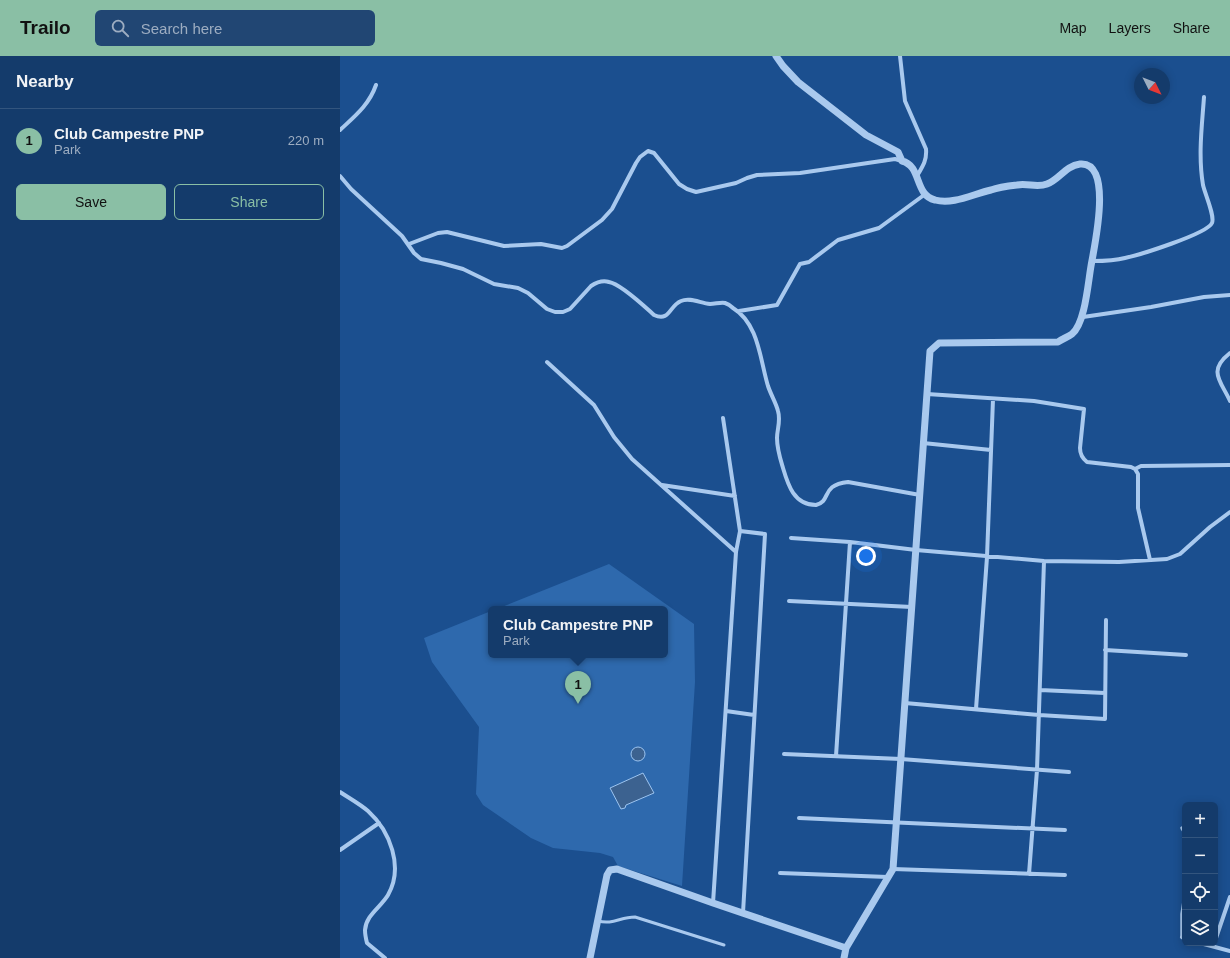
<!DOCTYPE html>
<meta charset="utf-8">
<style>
:root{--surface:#143b6b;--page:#214673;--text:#f1f3f6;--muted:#9dadc1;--line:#33557e;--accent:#8abfa5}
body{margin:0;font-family:Helvetica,sans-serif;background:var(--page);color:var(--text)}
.controls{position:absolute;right:12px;bottom:12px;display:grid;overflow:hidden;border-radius:6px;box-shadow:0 2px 10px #0003}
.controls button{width:36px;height:36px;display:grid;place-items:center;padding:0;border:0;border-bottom:1px solid var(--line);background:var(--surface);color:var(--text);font:20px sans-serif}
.compass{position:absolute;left:794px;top:12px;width:36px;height:36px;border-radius:50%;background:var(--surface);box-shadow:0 2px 10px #0003;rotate:132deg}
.you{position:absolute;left:526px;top:500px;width:14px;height:14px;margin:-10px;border:3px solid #fff;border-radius:50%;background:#1a73e8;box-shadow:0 0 0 6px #1a73e833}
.badge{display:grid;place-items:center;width:26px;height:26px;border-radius:50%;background:var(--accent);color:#111;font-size:13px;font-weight:700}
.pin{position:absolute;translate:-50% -33px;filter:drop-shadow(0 1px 2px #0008)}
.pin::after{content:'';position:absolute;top:21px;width:14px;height:12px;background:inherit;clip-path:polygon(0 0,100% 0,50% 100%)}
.popup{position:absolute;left:148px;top:550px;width:180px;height:52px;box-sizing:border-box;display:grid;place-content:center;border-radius:6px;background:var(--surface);filter:drop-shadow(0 1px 3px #0005);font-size:13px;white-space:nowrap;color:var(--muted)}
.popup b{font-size:15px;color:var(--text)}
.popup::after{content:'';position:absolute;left:50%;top:100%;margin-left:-8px;border:8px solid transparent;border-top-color:var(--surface)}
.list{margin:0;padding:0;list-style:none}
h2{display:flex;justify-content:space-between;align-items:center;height:52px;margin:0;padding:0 16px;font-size:17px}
h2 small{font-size:13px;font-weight:400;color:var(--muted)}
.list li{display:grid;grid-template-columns:26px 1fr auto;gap:12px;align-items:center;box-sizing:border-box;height:64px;padding:0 16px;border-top:1px solid var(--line)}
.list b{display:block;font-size:15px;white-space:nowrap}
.list p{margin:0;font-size:13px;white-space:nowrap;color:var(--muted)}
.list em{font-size:13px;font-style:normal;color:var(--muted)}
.actions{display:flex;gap:8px;padding:12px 16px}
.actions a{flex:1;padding:9px 0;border:1px solid var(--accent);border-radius:6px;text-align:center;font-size:14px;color:var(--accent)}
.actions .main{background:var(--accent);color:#111}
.icon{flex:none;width:22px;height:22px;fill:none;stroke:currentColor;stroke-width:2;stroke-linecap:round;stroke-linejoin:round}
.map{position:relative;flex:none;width:890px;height:902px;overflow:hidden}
header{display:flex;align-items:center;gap:24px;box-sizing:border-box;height:56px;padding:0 20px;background:var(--accent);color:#111}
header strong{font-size:19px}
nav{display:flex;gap:22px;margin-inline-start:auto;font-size:14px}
.search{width:280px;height:36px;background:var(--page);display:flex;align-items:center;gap:10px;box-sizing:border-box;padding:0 14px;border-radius:6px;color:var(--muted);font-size:15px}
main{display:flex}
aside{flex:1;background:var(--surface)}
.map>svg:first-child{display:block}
.green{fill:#2e69ad}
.water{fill:#3c6290;stroke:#9cc4f0}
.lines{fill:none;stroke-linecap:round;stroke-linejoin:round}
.service{stroke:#a9c9ee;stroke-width:3}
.pedestrian{stroke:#a9c9ee;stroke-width:3.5}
.minor{stroke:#a9c9ee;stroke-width:4}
.tertiary{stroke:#a9c9ee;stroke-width:7}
</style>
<header>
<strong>Trailo</strong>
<div class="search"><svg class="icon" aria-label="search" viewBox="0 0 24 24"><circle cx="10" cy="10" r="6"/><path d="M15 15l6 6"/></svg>Search here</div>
<nav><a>Map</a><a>Layers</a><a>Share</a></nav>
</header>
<main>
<aside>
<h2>Nearby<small></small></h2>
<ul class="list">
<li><span class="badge">1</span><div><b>Club Campestre PNP</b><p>Park</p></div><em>220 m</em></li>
</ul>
<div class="actions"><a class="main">Save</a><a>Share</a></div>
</aside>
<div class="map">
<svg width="890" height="902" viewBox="0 0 890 902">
<rect width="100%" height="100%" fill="#1b4f8f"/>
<path class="green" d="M 269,508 L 354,568 L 355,626 L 342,830 L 278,810 L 273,801 L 260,797 L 213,792 L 191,782 L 143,749 L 136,738 L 139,671 L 92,606 L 84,582 L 151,555 L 151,599 L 325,599 L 325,553 L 157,553 Z"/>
<path class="water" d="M291 698a7 7 0 1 1 14 0a7 7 0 1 1-14 0Z
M 303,717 L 314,737 L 286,749 L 285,752 L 281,753 L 270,732 Z"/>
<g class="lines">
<path class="service" d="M 258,865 C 273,869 280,861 295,861 L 384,889"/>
<path class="pedestrian" d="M 842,772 L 845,777
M 842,881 L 842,858 L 845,839"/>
<path class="minor" d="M 560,0 L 565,45 L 586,93 C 587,104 583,110 577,120
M 0,74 C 15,60 29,49 36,29
M 0,120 L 11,133 L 62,180 L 74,197 L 81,203 L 101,207 L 123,213 L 154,228 L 178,232 L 188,237 L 207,253 L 215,256 L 223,256 L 230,253 L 251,230 C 257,226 263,224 269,226 C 281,228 304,250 314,259 C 330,266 329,250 341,245 C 350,241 360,247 370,248 C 375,248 381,246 385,247 C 388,248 391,250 393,252 C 419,268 420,304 428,330 C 431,339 436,347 438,355 C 441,365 437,373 437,382 C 437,393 440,402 443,412 C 448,429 454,449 476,449 C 492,445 480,429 508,426 L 580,439
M 69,188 L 98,177 L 107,176 L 164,190 L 201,188 L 222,192 L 227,190 L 262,164 L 272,153 L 296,107 L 300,101 L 308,95 L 314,97 L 339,128 L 347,133 L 356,136 L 396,127 L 407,122 L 417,119 L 460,117 L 555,103 L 562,105
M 752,205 C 763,205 774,205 785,202 C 799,199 867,178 872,167 C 875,160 865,138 863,129 C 858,99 862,70 864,41
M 399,255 L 437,249 L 460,208 L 469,206 L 498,184 L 539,172 L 584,139
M 743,261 L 811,251 L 864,241 L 890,239
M 890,297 C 867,315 881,325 890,345
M 207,306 L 254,349 L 274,381 L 292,403 L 396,496 L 373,847
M 587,338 L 694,345 L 744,353 L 740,392 C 740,398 742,402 747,406 L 791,411 L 795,413 L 798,418 L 798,452 L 810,504
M 383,362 L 400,475 L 396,496
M 583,387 L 651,394
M 795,413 L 801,410 L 890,409
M 322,429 L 395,440
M 400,475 L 425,478 L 403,857
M 451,482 L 510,486 L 576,494 L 704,505 L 779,506 L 827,503 L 840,498 L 870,471 L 890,456
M 449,545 L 572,551
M 765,594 L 846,599
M 700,634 L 765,637
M 565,647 L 699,659 L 765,663 L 766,564
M 636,653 L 647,501 L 653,343
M 386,655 L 414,659
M 444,698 L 561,703 L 729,716
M 496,700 L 510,486
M 0,736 C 9,742 20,748 28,755 C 50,775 64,811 48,839 C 41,851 26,859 25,874 C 25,878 26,883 27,887 L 45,902
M 459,762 L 725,774
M 0,794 L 39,767
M 553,813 L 725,819
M 440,817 L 548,821
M 689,818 L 697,714 L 704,505
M 842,881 L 845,883
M 875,885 L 890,841
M 860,887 L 890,895"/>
<path class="tertiary" d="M 436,0 L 443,10 L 458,26 L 526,79 L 558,96 L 562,105 C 582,110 574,139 595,144 C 613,149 633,138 651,134 C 659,131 668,130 677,129 C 688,127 697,132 707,128 C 720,123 725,110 740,108 C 774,105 754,192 751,210 C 748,227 745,268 732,278 C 728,281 722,283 718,286 L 599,287 L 590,295 L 553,813 L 506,892 L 504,902
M 250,902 L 267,819 L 270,814 L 277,813 L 373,847 L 506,892"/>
</g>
</svg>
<div class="controls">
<button>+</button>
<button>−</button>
<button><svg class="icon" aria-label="locate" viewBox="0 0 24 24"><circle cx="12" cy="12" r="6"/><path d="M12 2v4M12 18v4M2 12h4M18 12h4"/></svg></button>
<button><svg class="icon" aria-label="layers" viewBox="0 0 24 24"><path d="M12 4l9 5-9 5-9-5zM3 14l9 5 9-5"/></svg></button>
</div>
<svg class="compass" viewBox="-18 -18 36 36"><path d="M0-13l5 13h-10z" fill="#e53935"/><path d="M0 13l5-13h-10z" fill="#9dadc1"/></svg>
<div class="you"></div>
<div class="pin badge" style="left:238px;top:648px">1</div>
<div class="popup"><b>Club Campestre PNP</b>Park</div>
</div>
</main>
